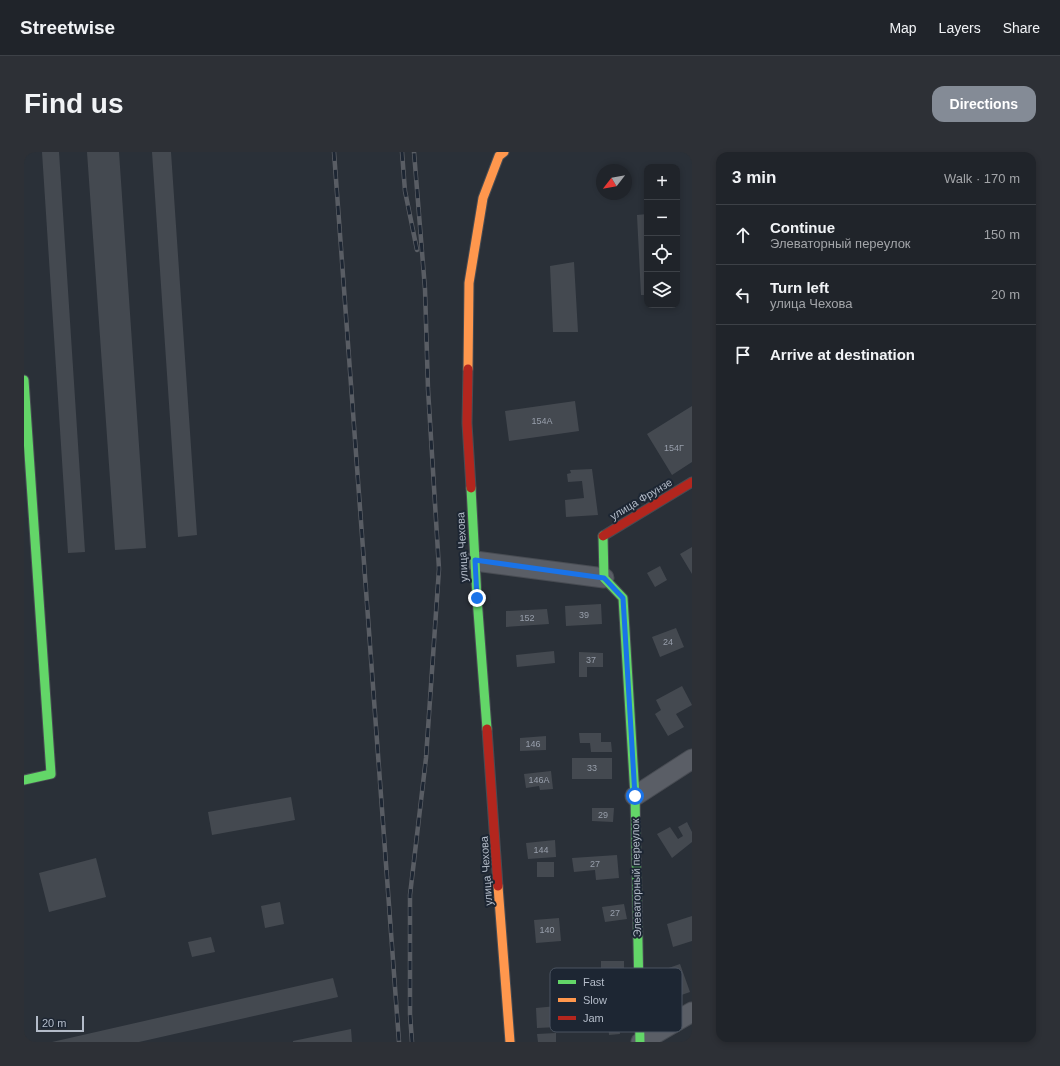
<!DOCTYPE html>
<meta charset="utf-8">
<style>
:root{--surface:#20242a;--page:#2d3036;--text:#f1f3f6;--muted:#a2a4a8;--line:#3d4147;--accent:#848b96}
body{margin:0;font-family:Arial,sans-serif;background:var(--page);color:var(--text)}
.controls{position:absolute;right:12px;top:12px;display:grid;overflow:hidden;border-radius:8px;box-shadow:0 2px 6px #0003}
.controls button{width:36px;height:36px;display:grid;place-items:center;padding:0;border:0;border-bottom:1px solid var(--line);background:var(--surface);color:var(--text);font:20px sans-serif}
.compass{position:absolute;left:572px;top:12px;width:36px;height:36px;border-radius:50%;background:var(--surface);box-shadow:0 2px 6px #0003;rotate:239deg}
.scale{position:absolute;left:12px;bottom:10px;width:48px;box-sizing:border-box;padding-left:4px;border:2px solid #b4bcc9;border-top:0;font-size:11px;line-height:14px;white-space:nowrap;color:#b4bcc9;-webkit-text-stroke:3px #1d2633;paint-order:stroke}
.stop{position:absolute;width:12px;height:12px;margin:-9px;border:3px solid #1a73e8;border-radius:50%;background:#fff}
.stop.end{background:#1a73e8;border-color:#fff;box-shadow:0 1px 4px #0008}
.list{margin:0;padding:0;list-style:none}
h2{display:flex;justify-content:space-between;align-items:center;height:52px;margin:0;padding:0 16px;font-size:17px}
h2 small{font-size:13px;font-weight:400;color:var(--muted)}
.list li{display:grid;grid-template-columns:26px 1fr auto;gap:12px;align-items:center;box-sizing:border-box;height:60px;padding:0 16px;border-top:1px solid var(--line)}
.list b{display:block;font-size:15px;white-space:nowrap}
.list p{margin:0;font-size:13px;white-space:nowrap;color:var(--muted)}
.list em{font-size:13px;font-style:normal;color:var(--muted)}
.icon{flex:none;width:22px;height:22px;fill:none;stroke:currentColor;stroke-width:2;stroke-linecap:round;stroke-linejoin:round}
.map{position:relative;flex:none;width:668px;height:890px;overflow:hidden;border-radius:12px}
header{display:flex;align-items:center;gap:24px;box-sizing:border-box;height:56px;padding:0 20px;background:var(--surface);border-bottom:1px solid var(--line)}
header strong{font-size:19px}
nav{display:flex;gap:22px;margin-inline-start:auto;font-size:14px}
.intro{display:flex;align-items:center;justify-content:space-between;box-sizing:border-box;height:96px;padding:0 24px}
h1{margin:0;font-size:28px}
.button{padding:10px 18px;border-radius:12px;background:var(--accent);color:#fff;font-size:14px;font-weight:700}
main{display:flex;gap:24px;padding:0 24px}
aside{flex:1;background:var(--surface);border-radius:12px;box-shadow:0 2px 6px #0003}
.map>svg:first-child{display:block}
.building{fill:#444950}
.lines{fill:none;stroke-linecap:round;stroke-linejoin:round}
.street-casing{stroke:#484c53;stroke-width:21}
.fast-casing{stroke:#484c53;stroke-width:11}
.slow-casing{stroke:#484c53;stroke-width:11}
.jam-casing{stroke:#484c53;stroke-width:11}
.street{stroke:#5a5e66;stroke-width:19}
.fast{stroke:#63d668;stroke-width:9}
.slow{stroke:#ff974d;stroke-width:9}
.jam{stroke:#b3261e;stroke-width:9}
.rail-casing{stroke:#595d64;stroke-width:4.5}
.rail{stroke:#1d2633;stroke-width:3;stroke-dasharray:9;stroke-linecap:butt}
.route{stroke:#1a73e8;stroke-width:5}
.labels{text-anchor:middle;stroke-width:4;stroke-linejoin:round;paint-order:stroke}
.number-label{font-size:9px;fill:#989fab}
.street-label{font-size:11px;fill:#b4bcc9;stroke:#1d2633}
.key{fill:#1d2633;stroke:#4a5360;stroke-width:1}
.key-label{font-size:11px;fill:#b4bcc9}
</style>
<header>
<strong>Streetwise</strong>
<nav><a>Map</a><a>Layers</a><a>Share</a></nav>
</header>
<div class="intro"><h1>Find us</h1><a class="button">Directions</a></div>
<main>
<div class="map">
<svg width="668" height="890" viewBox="0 0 668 890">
<rect width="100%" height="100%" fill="#2a3038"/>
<path class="building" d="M 18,0 L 35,0 L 61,400 L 44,401 Z
M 63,0 L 95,0 L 122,396 L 91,398 Z
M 128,0 L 147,0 L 173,383 L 154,385 Z
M 623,62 L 623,143 L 617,143 L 613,63 Z
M 550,110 L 554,180 L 529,180 L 526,114 Z
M 551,249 L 555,279 L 485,289 L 481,259 Z
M 668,254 L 668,310 L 648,323 L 623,282 Z
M 568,317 L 574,363 L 542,365 L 541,348 L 560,346 L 558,329 L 544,330 L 543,322 L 547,321 L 546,318 Z
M 668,395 L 668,422 L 656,402 Z
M 636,414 L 643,428 L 631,435 L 623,421 Z
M 577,452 L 578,472 L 542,474 L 541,454 Z
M 523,457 L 525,472 L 482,475 L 482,459 Z
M 652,476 L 660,495 L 636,505 L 628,485 Z
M 530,499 L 531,511 L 493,515 L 492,503 Z
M 555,500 L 579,501 L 579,515 L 563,515 L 563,525 L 555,525 Z
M 658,534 L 668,553 L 652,562 L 660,575 L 644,584 L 631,562 L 637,558 L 632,548 Z
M 555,581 L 577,581 L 577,590 L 587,590 L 588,600 L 567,600 L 566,591 L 556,591 Z
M 522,584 L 522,598 L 496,599 L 496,586 Z
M 548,606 L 588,606 L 588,627 L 548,627 Z
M 527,619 L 529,637 L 516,638 L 515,634 L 502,636 L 500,622 Z
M 267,645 L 271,668 L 188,683 L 184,660 Z
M 568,656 L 590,656 L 589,670 L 568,669 Z
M 663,670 L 668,680 L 668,690 L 648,706 L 633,682 L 646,675 L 654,687 L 659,684 L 654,675 Z
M 531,688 L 532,705 L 504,707 L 502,691 Z
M 593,703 L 595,726 L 572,728 L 571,718 L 550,720 L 548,706 Z
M 72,706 L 82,745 L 25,760 L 15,721 Z
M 513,710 L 530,710 L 530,725 L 513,725 Z
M 256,750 L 260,772 L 241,776 L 237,754 Z
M 600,752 L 603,767 L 581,770 L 578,755 Z
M 668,764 L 668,789 L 649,795 L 643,772 Z
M 535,766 L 537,789 L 512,791 L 510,768 Z
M 187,785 L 191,800 L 168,805 L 164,790 Z
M 577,809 L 600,809 L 600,824 L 587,823 L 587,829 L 577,829 Z
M 656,812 L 666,840 L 646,847 L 636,819 Z
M 309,826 L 314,845 L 115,890 L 28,890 Z
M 533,854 L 534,875 L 513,876 L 512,856 Z
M 604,861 L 604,872 L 595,873 L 596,882 L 585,883 L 584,870 L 569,871 L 569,863 Z
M 327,877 L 328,890 L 269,890 L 269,889 Z
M 532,881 L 532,890 L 514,890 L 513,882 Z"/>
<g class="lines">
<defs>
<path id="street" d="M 451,409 L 580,426
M 611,644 L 668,607
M 617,890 L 668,860"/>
<path id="fast" d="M 0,228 L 27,622 L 0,628
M 447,336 L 453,446 L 463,577
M 579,384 L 580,426 L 599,446 L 611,644 L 616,890"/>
<path id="slow" d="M 444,217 L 445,131 L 459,46 L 475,4 L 480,0
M 474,734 L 486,890"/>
<path id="jam" d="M 444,217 L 443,271 L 447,336
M 579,384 L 668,330
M 463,577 L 474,734"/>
</defs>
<use href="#street" class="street-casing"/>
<use href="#fast" class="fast-casing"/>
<use href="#slow" class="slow-casing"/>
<use href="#jam" class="jam-casing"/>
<use href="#street" class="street"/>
<use href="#fast" class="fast"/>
<use href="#slow" class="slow"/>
<use href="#jam" class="jam"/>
<defs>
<path id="rail" d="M 310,0 L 375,890
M 378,0 L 381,39 L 393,98
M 388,890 L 386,862 L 386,743 L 402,606 L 415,417 L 404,237 L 401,137 L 390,0"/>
</defs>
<use href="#rail" class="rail-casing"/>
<use href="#rail" class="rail"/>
</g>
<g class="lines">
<path class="route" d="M 453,446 L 451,408 L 580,426 L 599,446 L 611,644"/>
</g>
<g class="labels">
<g class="number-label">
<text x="518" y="272">154А</text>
<text x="650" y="299">154Г</text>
<text x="560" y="466">39</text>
<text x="503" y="469">152</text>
<text x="644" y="493">24</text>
<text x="567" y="511">37</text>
<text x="509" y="595">146</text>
<text x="568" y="619">33</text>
<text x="515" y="631">146А</text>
<text x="579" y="666">29</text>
<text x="517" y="701">144</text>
<text x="571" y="715">27</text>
<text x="591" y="764">27</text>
<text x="523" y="781">140</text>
</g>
<g class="street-label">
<text transform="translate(617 347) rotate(-31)" y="4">улица Фрунзе</text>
<text transform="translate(438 395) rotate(-93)" y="4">улица Чехова</text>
<text transform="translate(462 719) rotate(-94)" y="4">улица Чехова</text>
<text transform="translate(612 726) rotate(-91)" y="4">Элеваторный переулок</text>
</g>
</g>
<rect x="526" y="816" width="132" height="64" rx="6" class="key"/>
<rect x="534" y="828" width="18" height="4" fill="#63d668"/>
<rect x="534" y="846" width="18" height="4" fill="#ff974d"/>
<rect x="534" y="864" width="18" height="4" fill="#b3261e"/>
<g class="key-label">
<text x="559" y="834">Fast</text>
<text x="559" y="852">Slow</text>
<text x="559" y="870">Jam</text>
</g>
</svg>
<div class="controls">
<button>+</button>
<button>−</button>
<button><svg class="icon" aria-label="locate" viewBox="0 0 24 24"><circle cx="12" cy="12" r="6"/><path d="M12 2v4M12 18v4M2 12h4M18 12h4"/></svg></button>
<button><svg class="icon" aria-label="layers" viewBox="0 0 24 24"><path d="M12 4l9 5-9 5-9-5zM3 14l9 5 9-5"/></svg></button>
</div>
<svg class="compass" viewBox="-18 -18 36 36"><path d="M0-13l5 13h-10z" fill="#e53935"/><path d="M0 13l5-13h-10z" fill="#a2a4a8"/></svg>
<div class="scale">20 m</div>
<div class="stop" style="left:611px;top:644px"></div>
<div class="stop end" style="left:453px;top:446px"></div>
</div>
<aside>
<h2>3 min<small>Walk · 170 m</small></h2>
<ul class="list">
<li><svg class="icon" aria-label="ahead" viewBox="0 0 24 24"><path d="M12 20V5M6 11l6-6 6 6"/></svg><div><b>Continue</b><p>Элеваторный переулок</p></div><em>150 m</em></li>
<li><svg class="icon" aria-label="left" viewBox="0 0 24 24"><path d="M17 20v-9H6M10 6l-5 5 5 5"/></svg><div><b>Turn left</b><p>улица Чехова</p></div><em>20 m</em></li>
<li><svg class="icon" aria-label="arrive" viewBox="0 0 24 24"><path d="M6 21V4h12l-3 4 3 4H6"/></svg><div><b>Arrive at destination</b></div></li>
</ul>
</aside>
</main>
